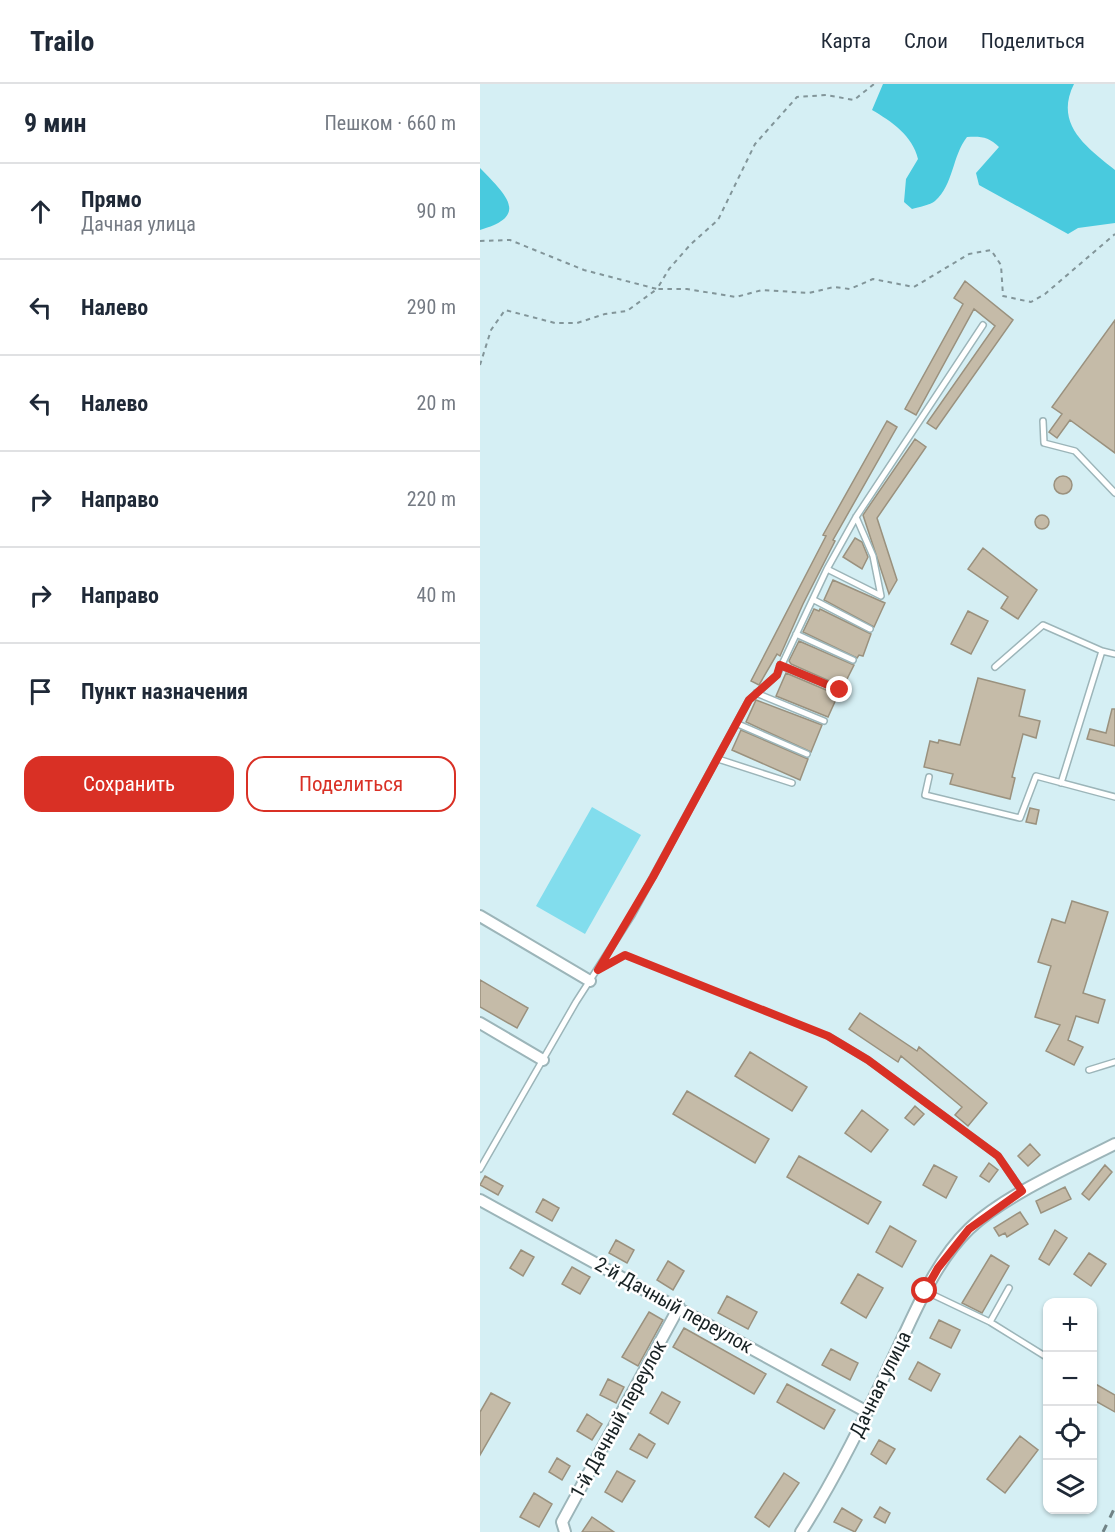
<!DOCTYPE html>
<html lang="ru">
<meta charset="utf-8">
<style>
:root{--surface:#fff;--page:#f6f6f7;--text:#1f2937;--muted:#747a83;--line:#e0e1e3;--accent:#d93025}
body{margin:0;font-family:"Roboto Condensed",sans-serif;background:var(--page);color:var(--text)}
.controls{position:absolute;right:18px;bottom:18px;display:grid;overflow:hidden;border-radius:12px;box-shadow:0 2px 4px #0004}
.controls button{width:54px;height:54px;display:grid;place-items:center;padding:0;border:0;border-bottom:2px solid var(--line);background:var(--surface);color:var(--text);font:30px sans-serif}
.stop{position:absolute;width:18px;height:18px;margin:-14px;border:4px solid #d93025;border-radius:50%;background:#fff}
.stop.end{background:#d93025;border-color:#fff;box-shadow:0 2px 6px #0008}
.list{margin:0;padding:0;list-style:none}
h2{display:flex;justify-content:space-between;align-items:center;height:78px;margin:0;padding:0 24px;font-size:26px}
h2 small{font-size:20px;font-weight:400;color:var(--muted)}
.list li{display:grid;grid-template-columns:39px 1fr auto;gap:18px;align-items:center;box-sizing:border-box;height:96px;padding:0 24px;border-top:2px solid var(--line)}
.list b{display:block;font-size:22px;white-space:nowrap}
.list p{margin:0;font-size:20px;white-space:nowrap;color:var(--muted)}
.list em{font-size:20px;font-style:normal;color:var(--muted)}
.actions{display:flex;gap:12px;padding:18px 24px}
.actions a{flex:1;padding:14px 0;border:2px solid var(--accent);border-radius:18px;text-align:center;font-size:21px;color:var(--accent)}
.actions .main{background:var(--accent);color:#fff}
.icon{flex:none;width:33px;height:33px;fill:none;stroke:currentColor;stroke-width:2;stroke-linecap:round;stroke-linejoin:round}
.map{position:relative;flex:none;width:635px;height:1448px;overflow:hidden}
header{display:flex;align-items:center;gap:36px;box-sizing:border-box;height:84px;padding:0 30px;background:var(--surface);border-bottom:2px solid var(--line)}
header strong{font-size:28px}
nav{display:flex;gap:33px;margin-inline-start:auto;font-size:21px}
main{display:flex}
aside{flex:1;background:var(--surface)}
.map>svg:first-child{display:block}
.green{fill:#82dded}
.forest{fill:#49cade}
.building{fill:#c5bba8;stroke:#9a917e;stroke-width:1.5}
.lines{fill:none;stroke-linecap:round;stroke-linejoin:round}
.service-casing{stroke:#9cb5b9;stroke-width:8}
.minor-casing{stroke:#9cb5b9;stroke-width:14}
.path{stroke:#829599;stroke-width:2;stroke-dasharray:4.5 4.5;stroke-linecap:butt}
.service{stroke:#fff;stroke-width:5}
.minor{stroke:#fff;stroke-width:10}
.rail{stroke:#718386;stroke-width:3;stroke-dasharray:8 8;stroke-linecap:butt}
.route{stroke:#d93025;stroke-width:8}
.labels{text-anchor:middle;stroke-width:5;stroke-linejoin:round;paint-order:stroke}
.street-label{font-size:20px;fill:#182224;stroke:#fff}
</style>
<header>
<strong>Trailo</strong>
<nav><a>Карта</a><a>Слои</a><a>Поделиться</a></nav>
</header>
<main>
<aside>
<h2>9 мин<small>Пешком · 660 m</small></h2>
<ul class="list">
<li><svg class="icon" aria-label="ahead" viewBox="0 0 24 24"><path d="M12 20V5M6 11l6-6 6 6"/></svg><div><b>Прямо</b><p>Дачная улица</p></div><em>90 m</em></li>
<li><svg class="icon" aria-label="left" viewBox="0 0 24 24"><path d="M17 20v-9H6M10 6l-5 5 5 5"/></svg><div><b>Налево</b></div><em>290 m</em></li>
<li><svg class="icon" aria-label="left" viewBox="0 0 24 24"><path d="M17 20v-9H6M10 6l-5 5 5 5"/></svg><div><b>Налево</b></div><em>20 m</em></li>
<li><svg class="icon" aria-label="right" viewBox="0 0 24 24"><path d="M7 20v-9h11M14 6l5 5-5 5"/></svg><div><b>Направо</b></div><em>220 m</em></li>
<li><svg class="icon" aria-label="right" viewBox="0 0 24 24"><path d="M7 20v-9h11M14 6l5 5-5 5"/></svg><div><b>Направо</b></div><em>40 m</em></li>
<li><svg class="icon" aria-label="arrive" viewBox="0 0 24 24"><path d="M6 21V4h12l-3 4 3 4H6"/></svg><div><b>Пункт назначения</b></div></li>
</ul>
<div class="actions"><a class="main">Сохранить</a><a>Поделиться</a></div>
</aside>
<div class="map">
<svg width="635" height="1448" viewBox="0 0 635 1448">
<rect width="100%" height="100%" fill="#d5eff4"/>
<path class="green" d="M 112,723 L 161,751 L 105,850 L 56,822 Z"/>
<path class="forest" d="M 403,0 L 594,0 C 574,40 606,63 635,86 L 635,139 L 598,144 L 588,150 L 499,101 L 496,89 L 519,63 C 509,53 501,52 487,53 C 472,72 474,100 455,117 C 450,121 439,123 432,125 L 424,118 L 426,95 L 438,75 C 433,52 411,37 392,26 Z
M 0,84 C 25,110 51,132 0,146 Z"/>
<path class="building" d="M 485,197 L 533,236 L 456,345 L 447,339 L 515,242 L 494,225 L 436,331 L 425,325 L 483,220 L 474,214 Z
M 635,236 L 635,369 L 590,336 L 577,354 L 569,348 L 582,330 L 572,323 Z
M 407,337 L 417,343 L 353,456 L 355,457 L 323,520 L 300,572 L 297,570 L 279,601 L 271,597 L 346,452 L 343,451 Z
M 435,355 L 446,363 L 397,434 L 417,496 L 409,510 L 383,431 Z
M574 401a9 9 0 1 1 18 0a9 9 0 1 1-18 0Z
M555 438a7 7 0 1 1 14 0a7 7 0 1 1-14 0Z
M 375,454 L 382,458 L 388,473 L 382,485 L 363,473 Z
M 503,464 L 557,506 L 538,535 L 521,524 L 528,513 L 488,485 Z
M 353,496 L 405,519 L 394,543 L 344,516 Z
M 334,525 L 339,527 L 340,525 L 391,550 L 383,572 L 379,571 L 377,574 L 323,548 Z
M 488,527 L 508,537 L 491,570 L 471,560 Z
M 319,557 L 374,581 L 363,603 L 311,580 L 309,577 Z
M 306,589 L 358,611 L 348,633 L 296,612 Z
M 498,594 L 545,606 L 539,632 L 560,637 L 556,654 L 543,650 L 532,693 L 535,694 L 530,715 L 470,700 L 473,690 L 444,683 L 450,657 L 458,659 L 459,656 L 480,661 Z
M 276,616 L 342,641 L 331,668 L 266,638 Z
M 632,625 L 635,625 L 635,662 L 607,655 L 610,645 L 626,649 Z
M 261,646 L 328,675 L 320,696 L 252,666 Z
M 550,724 L 559,726 L 556,740 L 546,738 Z
M 592,817 L 628,828 L 603,909 L 625,916 L 618,939 L 596,932 L 588,956 L 603,963 L 594,981 L 566,967 L 580,941 L 555,933 L 571,882 L 558,878 L 572,835 L 585,839 Z
M 0,896 L 48,924 L 37,944 L 0,923 Z
M 380,929 L 437,967 L 439,963 L 507,1019 L 488,1042 L 475,1031 L 482,1023 L 421,972 L 418,978 L 369,945 Z
M 270,968 L 327,1003 L 312,1027 L 255,992 Z
M 207,1007 L 289,1055 L 275,1079 L 193,1030 Z
M 435,1022 L 444,1030 L 434,1041 L 425,1034 Z
M 382,1026 L 408,1046 L 391,1068 L 365,1049 Z
M 550,1060 L 560,1071 L 548,1082 L 538,1072 Z
M 319,1072 L 401,1118 L 388,1140 L 307,1093 Z
M 509,1079 L 518,1086 L 509,1098 L 500,1092 Z
M 454,1081 L 477,1093 L 466,1114 L 443,1101 Z
M 625,1081 L 632,1088 L 609,1116 L 602,1110 Z
M 5,1092 L 23,1102 L 18,1111 L 0,1101 Z
M 585,1103 L 591,1115 L 561,1129 L 556,1117 Z
M 63,1115 L 79,1124 L 72,1137 L 56,1128 Z
M 540,1128 L 548,1140 L 527,1153 L 525,1149 L 519,1152 L 514,1144 Z
M 410,1142 L 436,1157 L 422,1183 L 396,1168 Z
M 575,1146 L 587,1154 L 569,1181 L 559,1175 Z
M 136,1156 L 154,1166 L 147,1179 L 129,1169 Z
M 41,1166 L 54,1173 L 43,1192 L 30,1184 Z
M 609,1169 L 626,1180 L 611,1202 L 594,1190 Z
M 511,1171 L 529,1182 L 502,1229 L 482,1219 Z
M 188,1177 L 204,1187 L 193,1206 L 177,1196 Z
M 92,1183 L 110,1193 L 100,1210 L 82,1200 Z
M 378,1190 L 403,1204 L 386,1234 L 361,1219 Z
M 247,1212 L 277,1228 L 268,1245 L 238,1229 Z
M 169,1228 L 183,1236 L 158,1282 L 142,1273 Z
M 459,1236 L 480,1246 L 471,1264 L 450,1254 Z
M 204,1244 L 286,1290 L 274,1310 L 193,1263 Z
M 351,1265 L 378,1279 L 370,1296 L 342,1281 Z
M 438,1278 L 460,1290 L 451,1307 L 429,1295 Z
M 128,1295 L 144,1303 L 136,1319 L 120,1311 Z
M 612,1298 L 635,1311 L 635,1328 L 612,1315 Z
M 307,1300 L 355,1326 L 344,1345 L 297,1318 Z
M 182,1308 L 200,1318 L 188,1340 L 170,1329 Z
M 11,1309 L 30,1319 L 0,1371 L 0,1328 Z
M 107,1330 L 122,1340 L 112,1356 L 97,1347 Z
M 159,1350 L 175,1360 L 167,1374 L 150,1365 Z
M 540,1352 L 558,1366 L 525,1409 L 507,1395 Z
M 399,1356 L 415,1365 L 406,1380 L 391,1370 Z
M 77,1374 L 90,1382 L 82,1396 L 69,1388 Z
M 137,1387 L 155,1397 L 142,1418 L 125,1408 Z
M 304,1389 L 319,1399 L 289,1443 L 275,1433 Z
M 54,1409 L 72,1420 L 59,1443 L 40,1433 Z
M 400,1423 L 410,1429 L 405,1439 L 394,1433 Z
M 362,1424 L 382,1436 L 375,1448 L 354,1438 Z
M 112,1433 L 134,1448 L 102,1448 Z"/>
<g class="lines">
<defs>
<path id="service" d="M 563,337 L 564,359 L 595,367 L 635,409
M 347,485 L 401,512 L 393,472 L 376,433
M 334,516 L 390,545
M 316,550 L 373,576
M 300,581 L 360,606
M 515,583 L 563,541 L 622,567
M 276,609 L 344,637
M 258,640 L 327,670
M 238,675 L 312,699
M 449,693 L 445,711 L 540,734 L 556,692 L 635,713
M 581,699 L 622,567 L 635,570
M 348,952 L 388,976 L 518,1072 L 542,1107
M 609,986 L 635,978
M 0,1085 L 96,918 L 152,831 L 269,616 L 297,591 L 347,485 L 376,433 L 503,241
M 445,1207 L 510,1238 L 568,1274
M 510,1238 L 529,1204"/>
<path id="minor" d="M 0,832 L 110,897
M 0,939 L 63,976
M 0,1116 L 387,1328
M 85,1448 L 82,1438 L 199,1223
M 321,1448 C 357,1392 386,1331 415,1270 C 436,1227 454,1179 489,1145 C 525,1111 590,1083 635,1060"/>
</defs>
<use href="#service" class="service-casing"/>
<use href="#minor" class="minor-casing"/>
<path class="path" d="M 0,157 L 30,156 L 104,186 L 177,205 L 189,185 L 210,161 L 238,136 L 275,60 L 317,13 L 346,11 L 374,16 L 394,0
M 0,281 L 11,246 L 25,226 L 75,239 L 97,239 L 125,230 L 147,227 L 177,205 L 207,205 L 256,213 L 282,206 L 329,209 L 354,203 L 370,205 L 393,195 L 434,203 L 489,170 L 511,166 L 521,181 L 523,212 L 551,218 L 565,210 L 635,150
M 131,878 L 145,871 L 343,949"/>
<use href="#service" class="service"/>
<use href="#minor" class="minor"/>
<path class="rail" d="M 623,1448 L 635,1423"/>
</g>
<g class="lines">
<path class="route" d="M 360,606 L 300,581 L 297,591 L 269,616 L 173,793 L 118,886 L 145,871 L 348,952 L 388,976 L 518,1072 L 542,1107 L 489,1145 L 458,1184 L 445,1207"/>
</g>
<g class="labels">
<g class="street-label">
<text transform="translate(194 1221) rotate(29)" y="7">2-й Дачный переулок</text>
<text transform="translate(400 1300) rotate(-64)" y="7">Дачная улица</text>
<text transform="translate(138 1335) rotate(-61)" y="7">1-й Дачный переулок</text>
</g>
</g>
</svg>
<div class="controls">
<button>+</button>
<button>−</button>
<button><svg class="icon" aria-label="locate" viewBox="0 0 24 24"><circle cx="12" cy="12" r="6"/><path d="M12 2v4M12 18v4M2 12h4M18 12h4"/></svg></button>
<button><svg class="icon" aria-label="layers" viewBox="0 0 24 24"><path d="M12 4l9 5-9 5-9-5zM3 14l9 5 9-5"/></svg></button>
</div>
<div class="stop" style="left:445px;top:1207px"></div>
<div class="stop end" style="left:360px;top:606px"></div>
</div>
</main>
